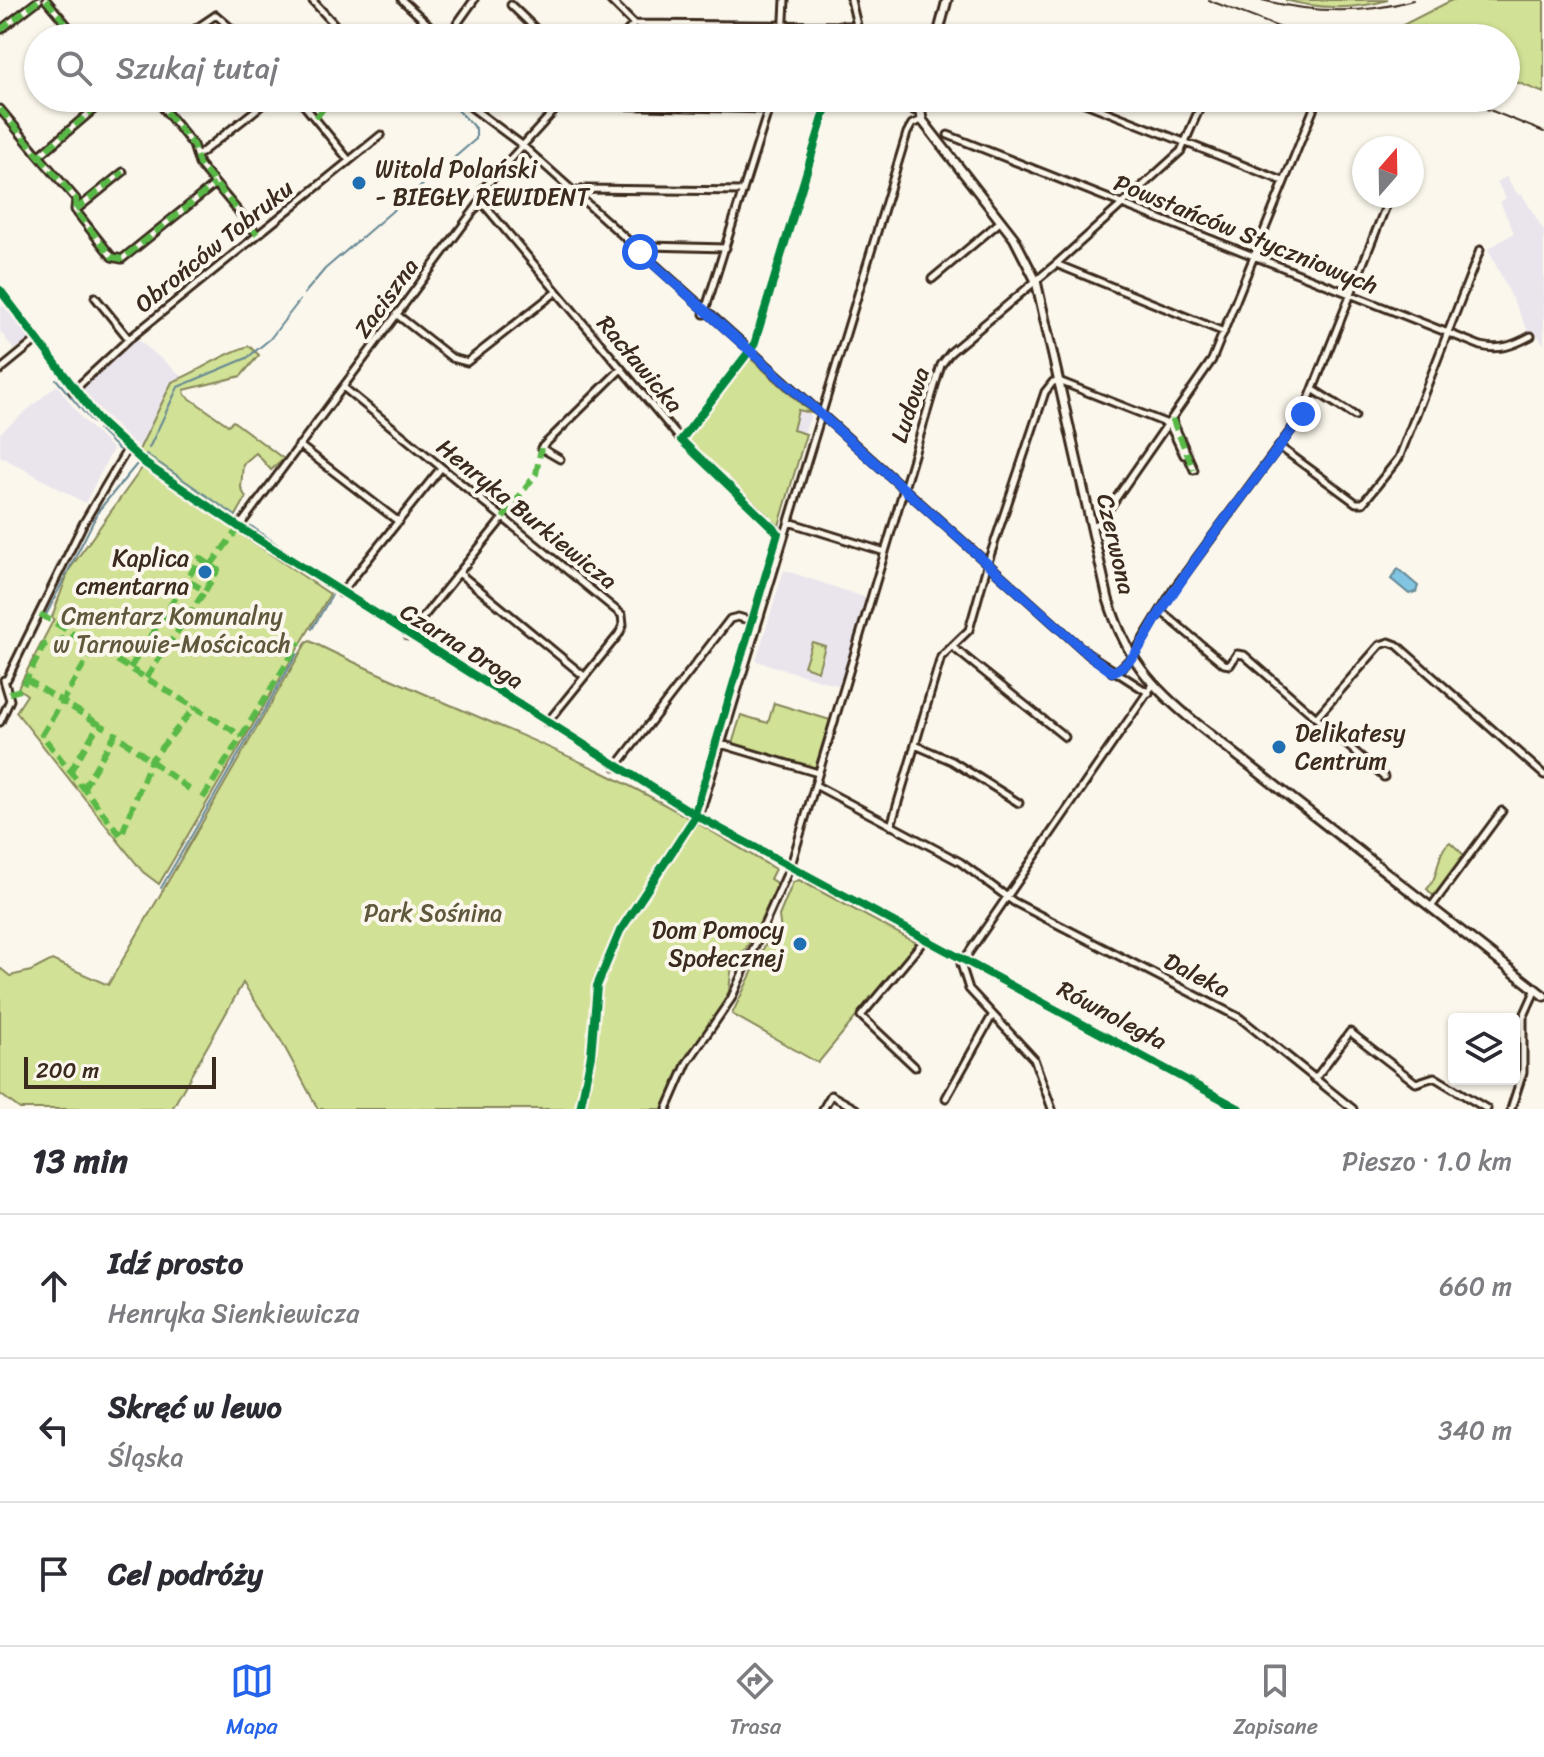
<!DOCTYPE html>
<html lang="pl">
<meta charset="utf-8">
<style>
:root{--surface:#fff;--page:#f7f7f7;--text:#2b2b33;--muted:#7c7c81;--line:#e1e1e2;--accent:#2563eb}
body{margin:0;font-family:Sriracha,sans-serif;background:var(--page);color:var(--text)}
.controls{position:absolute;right:24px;bottom:24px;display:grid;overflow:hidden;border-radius:8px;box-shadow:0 2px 6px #0004}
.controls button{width:72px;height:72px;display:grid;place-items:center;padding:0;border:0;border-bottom:2px solid var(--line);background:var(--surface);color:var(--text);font:40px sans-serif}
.compass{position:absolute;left:1352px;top:136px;width:72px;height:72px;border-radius:50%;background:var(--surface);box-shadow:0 2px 6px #0004;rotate:20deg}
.scale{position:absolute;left:24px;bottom:20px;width:192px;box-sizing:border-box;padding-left:8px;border:4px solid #3b2a1e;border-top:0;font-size:22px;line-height:28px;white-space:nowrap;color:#3b2a1e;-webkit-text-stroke:6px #fbf7ec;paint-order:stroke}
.stop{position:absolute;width:24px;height:24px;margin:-18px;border:6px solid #2563eb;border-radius:50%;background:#fff}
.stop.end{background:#2563eb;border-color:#fff;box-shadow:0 2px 8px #0008}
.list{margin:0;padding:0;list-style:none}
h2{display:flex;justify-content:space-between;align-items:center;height:104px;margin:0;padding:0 32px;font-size:34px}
h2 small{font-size:26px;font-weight:400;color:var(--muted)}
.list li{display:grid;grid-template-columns:52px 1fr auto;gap:24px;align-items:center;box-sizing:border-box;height:144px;padding:0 32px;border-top:2px solid var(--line)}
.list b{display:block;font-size:30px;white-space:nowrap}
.list p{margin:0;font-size:26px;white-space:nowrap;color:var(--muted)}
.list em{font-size:26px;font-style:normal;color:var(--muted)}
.icon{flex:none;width:44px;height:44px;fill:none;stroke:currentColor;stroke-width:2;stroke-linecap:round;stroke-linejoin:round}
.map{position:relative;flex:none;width:1544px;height:1109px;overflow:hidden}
.search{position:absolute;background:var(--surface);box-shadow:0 2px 6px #0004;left:24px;right:24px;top:24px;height:88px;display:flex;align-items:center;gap:20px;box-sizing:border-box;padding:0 28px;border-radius:44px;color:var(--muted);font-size:30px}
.sheet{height:536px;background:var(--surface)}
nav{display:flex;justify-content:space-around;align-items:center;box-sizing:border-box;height:112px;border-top:2px solid var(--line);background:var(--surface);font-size:22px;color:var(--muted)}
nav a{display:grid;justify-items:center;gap:4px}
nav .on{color:var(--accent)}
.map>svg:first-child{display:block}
.built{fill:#eae5ed}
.green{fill:#d1e195;stroke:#86865a;stroke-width:2}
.water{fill:#81c5e2;stroke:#658794;stroke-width:2}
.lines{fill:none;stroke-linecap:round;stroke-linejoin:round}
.stream{stroke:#658794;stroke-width:2}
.street-casing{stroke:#3b2a1e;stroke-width:11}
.secondary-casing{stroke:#3b2a1e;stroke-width:13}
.street{stroke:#fbf7ec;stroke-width:5}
.secondary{stroke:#fbf7ec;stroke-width:7}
.rail{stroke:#3b2a1e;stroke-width:2}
.quiet{stroke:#58b947;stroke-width:6;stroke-dasharray:12 6;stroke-linecap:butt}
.cycleway-casing{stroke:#fbf7ec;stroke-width:13}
.cycleway{stroke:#00873e;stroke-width:8}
.route{stroke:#2563eb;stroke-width:10}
.poi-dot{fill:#1f6fb2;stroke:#fbf7ec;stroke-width:3}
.labels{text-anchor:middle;stroke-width:8;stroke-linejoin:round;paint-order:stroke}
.poi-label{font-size:24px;fill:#3b2a1e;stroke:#fbf7ec;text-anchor:start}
.street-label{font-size:24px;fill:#3b2a1e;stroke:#fbf7ec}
.park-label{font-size:24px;fill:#60583c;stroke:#fbf7ec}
</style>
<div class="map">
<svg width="1544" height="1109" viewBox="0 0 1544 1109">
<rect width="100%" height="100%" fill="#fbf7ec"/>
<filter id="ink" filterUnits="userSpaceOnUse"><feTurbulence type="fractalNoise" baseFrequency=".0125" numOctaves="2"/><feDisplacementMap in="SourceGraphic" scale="16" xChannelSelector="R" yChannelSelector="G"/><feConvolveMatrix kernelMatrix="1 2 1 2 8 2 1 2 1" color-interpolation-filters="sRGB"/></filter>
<g filter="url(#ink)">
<path class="built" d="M 1506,177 L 1518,195 L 1522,194 L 1544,231 L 1544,344 L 1533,330 L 1529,333 L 1488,249 L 1514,233 L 1500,202 L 1506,198 L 1497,182 Z
M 7,303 L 32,338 L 14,350 L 0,331 L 0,308 Z
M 136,338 L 182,376 L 140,447 L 129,440 L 81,390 Z
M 57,385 L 83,420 L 113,449 L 85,503 L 0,456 L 0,433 Z
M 798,410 L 811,415 L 804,434 L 793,430 Z
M 784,570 L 867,598 L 840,686 L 756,661 Z"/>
<path class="green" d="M 1285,0 L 1388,0 C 1355,10 1318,9 1285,0 Z
M 1452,0 L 1544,0 L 1544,93 L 1506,78 L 1506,38 L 1397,36 L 1401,26 Z
M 249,346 L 259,355 L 241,376 L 184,390 L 185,395 L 228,425 L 233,421 L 284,459 L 271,470 L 256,453 L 243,464 L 241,488 L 246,498 L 234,519 L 138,452 L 172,382 C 199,372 221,354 249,346 Z
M 750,358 L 811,413 L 798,410 L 793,430 L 806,434 L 778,529 L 686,439 Z
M 142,468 L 330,594 L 159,884 L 143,872 L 16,712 L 27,695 L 18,688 L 54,619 L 52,617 L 69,570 Z
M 310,641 C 405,689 504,725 600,771 C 660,800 718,835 775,869 L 770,879 L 778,884 L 753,937 L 731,972 L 729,991 L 719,1011 L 685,1059 L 662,1109 L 318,1109 L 278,1035 L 243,983 L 172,1109 L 20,1109 L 0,1094 L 0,968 L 10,976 L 31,971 L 52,960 L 108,985 L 306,643 Z
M 812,642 L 825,646 L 818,671 L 804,666 Z
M 774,703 L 830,720 L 815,768 L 732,744 L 741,715 L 768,723 Z
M 1450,842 L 1467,858 L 1436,899 L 1427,889 C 1440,877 1436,851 1450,842 Z
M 799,880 L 917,943 L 818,1063 L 732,1014 L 765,945 L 782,940 L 779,916 L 793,882 Z"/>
<path class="water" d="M 1398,569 L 1418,586 L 1416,592 L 1409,594 L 1391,579 Z"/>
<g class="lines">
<path class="stream" d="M 304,294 L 325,269 L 476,139 L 476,129 L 454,106
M 56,379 L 93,423
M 98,429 L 119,450
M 149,448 L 178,387 L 247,358 L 270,339 L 300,300
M 146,454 L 236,516
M 251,526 L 337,586
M 45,617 L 99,510 L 137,464
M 312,629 L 332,595
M 161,888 L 297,654"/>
<defs>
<path id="street" d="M 46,0 L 78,38
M 312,0 L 347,38
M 402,0 L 443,38
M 610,0 L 634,24 L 854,26
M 851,0 L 860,38
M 511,5 L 545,38
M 0,30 L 39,0
M 182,38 L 216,15 L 242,38
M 447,38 L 474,0
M 621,38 L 634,24
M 783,38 L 785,0
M 839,38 L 840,25
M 155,98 L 193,145 L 199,164 L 257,234
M 298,98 L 348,159
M 459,98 L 522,145 L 1088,654 L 1149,693
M 901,98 L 911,109 L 920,113
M 1072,98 L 1283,181
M 562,104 L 768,109
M 0,109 L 39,156 L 107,98
M 948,135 L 1481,346 C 1500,351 1514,345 1531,336
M 39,156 L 76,199 L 75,210 L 112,257 L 122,259 L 215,184
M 197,156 L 271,98
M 574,192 L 585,189 L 743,191
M 481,201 L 681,440 L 784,537
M 76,210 L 123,172
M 640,252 L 649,246 L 726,248
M 1056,264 L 1224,332
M 932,279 L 1001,221
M 0,290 L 100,422 L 146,464 L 239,527 L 699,817 L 1240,1109
M 95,297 L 129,339
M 396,314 L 452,358 L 467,362 L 556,292
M 704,314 L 772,98
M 0,370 L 38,339
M 343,387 L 622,615 L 623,625 L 619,634 L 547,723
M 1314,390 L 1355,416
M 73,391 L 129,339 L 381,135
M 1172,420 L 1194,470
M 1169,424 L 1184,455
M 681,440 L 754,345 L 829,98
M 299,445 L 399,522
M 1280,447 L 1356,503 L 1363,503 L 1399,458 L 1480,250
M 560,459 L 541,448 L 621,369
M 789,522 L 885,552
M 1091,526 L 1099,523 L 1212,360 L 1318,98
M 239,527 L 481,201 L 482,190 L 566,98
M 459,573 L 584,676
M 341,593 L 441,468
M 1161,611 L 1224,664 L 1230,665 L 1237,654 L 1244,655 L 1384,777
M 408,636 L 503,518
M 954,648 L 1065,737
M 1112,672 L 1120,669 L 1132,657 L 1173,590 L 1303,414 L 1390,196
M 4,680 L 7,679 L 83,524 L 128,448
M 1316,718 L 1380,645 L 1389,642 L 1397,645 L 1544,775
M 0,722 L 10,700 L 4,680
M 721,744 L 818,773
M 915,745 L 952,761 L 1019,803
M 616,767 L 730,619 L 738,617 L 758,623
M 815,785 L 960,862 L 1014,902 L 1240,1018 L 1353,1109
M 699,817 L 907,133 L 912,124 L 922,120
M 891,826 L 941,657 L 969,630 L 989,559 L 1045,392 L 1053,382 L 1059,381 L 1168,424
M 1431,907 L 1502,811
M 915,1067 L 861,1016 L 926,938
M 1315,1079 L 1350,1032 L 1416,1083 L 1434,1077 L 1487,1109
M 946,1098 L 992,1016
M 667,1109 L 687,1063 L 731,999 L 791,865 L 941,365 L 951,352 L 1056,264 L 1181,151 L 1204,98
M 823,1109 L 831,1095 L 856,1109
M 1052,1109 L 1034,1059 L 969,989 L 961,964 L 1152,686
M 1511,1109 L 1523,1072 L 1523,1018 L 1536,989"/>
<path id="secondary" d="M 937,38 L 947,0
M 919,98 L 922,120 L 1014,238 L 1036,281 L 1108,599 C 1126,658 1150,686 1197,724 L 1544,996"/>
</defs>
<use href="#street" class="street-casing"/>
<use href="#secondary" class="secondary-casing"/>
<use href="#street" class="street"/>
<use href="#secondary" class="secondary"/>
<path class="rail" d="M 1208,0 L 1307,38
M 1262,0 C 1313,13 1362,15 1413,0
M 1460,98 L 1544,132"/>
<path class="quiet" d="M 46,0 L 78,38
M 0,30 L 39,0
M 155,98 L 193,145 L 199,164 L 257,234
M 0,109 L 39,156 L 107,98
M 316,118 L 331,98
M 39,156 L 76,199 L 75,210 L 112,257 L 122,259 L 215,184
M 75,210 L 123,172
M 1172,419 L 1194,470
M 503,518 L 536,474 L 541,448
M 211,565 L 239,527
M 40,614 L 242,736
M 94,648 L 42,735 L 121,836 L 151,760 L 195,707
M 130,668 L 187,580 L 205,591 L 218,570 L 200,558 L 187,580
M 146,678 L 205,591
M 26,679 L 99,724
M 9,693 L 21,690 L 44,645 L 75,635
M 70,772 L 99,724 L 106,728
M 83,789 L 115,734 L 193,792
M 203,798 L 300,642"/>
<defs>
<path id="cycleway" d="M 0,290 L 100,422 L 146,464 L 239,527 L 699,817 L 1240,1109
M 580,1109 L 591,1055 L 597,986 L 620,931 L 693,820 L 778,533 L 681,440 L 754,345 L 829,98"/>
</defs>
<use href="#cycleway" class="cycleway-casing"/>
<use href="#cycleway" class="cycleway"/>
</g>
</g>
<g class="lines" filter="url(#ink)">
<path class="route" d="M 640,252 L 1088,654 L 1112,672 C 1134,665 1146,635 1158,616 C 1202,546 1255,482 1303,414"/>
</g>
<g class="poi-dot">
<circle cx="359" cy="183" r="8"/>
<circle cx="205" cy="572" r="8"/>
<circle cx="1279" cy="747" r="8"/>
<circle cx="800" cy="944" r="8"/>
</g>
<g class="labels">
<g class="poi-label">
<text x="375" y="177">Witold Polański<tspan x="375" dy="28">- BIEGŁY REWIDENT</tspan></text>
<text x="189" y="566" text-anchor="end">Kaplica<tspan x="189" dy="28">cmentarna</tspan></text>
<text x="1295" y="741">Delikatesy<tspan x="1295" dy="28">Centrum</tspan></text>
<text x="784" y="938" text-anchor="end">Dom Pomocy<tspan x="784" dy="28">Społecznej</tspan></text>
</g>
<g class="street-label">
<text transform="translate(1246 234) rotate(22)" y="8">Powstańców Styczniowych</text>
<text transform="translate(214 246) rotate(-39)" y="8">Obrońców Tobruku</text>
<text transform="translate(386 298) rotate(-54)" y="8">Zaciszna</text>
<text transform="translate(640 364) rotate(50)" y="8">Racławicka</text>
<text transform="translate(910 405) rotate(-72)" y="8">Ludowa</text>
<text transform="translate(527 514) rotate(39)" y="8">Henryka Burkiewicza</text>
<text transform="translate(1116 544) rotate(77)" y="8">Czerwona</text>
<text transform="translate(462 646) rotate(32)" y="8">Czarna Droga</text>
<text transform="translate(1197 975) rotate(27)" y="8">Daleka</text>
<text transform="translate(1112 1015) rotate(28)" y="8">Równoległa</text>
</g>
<g class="park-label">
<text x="172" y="624">Cmentarz Komunalny<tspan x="172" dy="28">w Tarnowie-Mościcach</tspan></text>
<text x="433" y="921">Park Sośnina</text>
</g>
</g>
</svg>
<div class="controls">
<button><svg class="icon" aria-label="layers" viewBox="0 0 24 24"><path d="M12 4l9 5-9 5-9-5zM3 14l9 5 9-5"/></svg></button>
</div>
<svg class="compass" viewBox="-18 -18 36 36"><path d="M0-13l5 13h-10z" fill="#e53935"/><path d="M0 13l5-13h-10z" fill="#7c7c81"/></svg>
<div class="scale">200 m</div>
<div class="stop" style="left:640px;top:252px"></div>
<div class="stop end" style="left:1303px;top:414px"></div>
<div class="search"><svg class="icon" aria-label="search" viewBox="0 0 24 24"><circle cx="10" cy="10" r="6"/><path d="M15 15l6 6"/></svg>Szukaj tutaj</div>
</div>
<section class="sheet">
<h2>13 min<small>Pieszo · 1.0 km</small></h2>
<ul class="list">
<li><svg class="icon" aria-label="ahead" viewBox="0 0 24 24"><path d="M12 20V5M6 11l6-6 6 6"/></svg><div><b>Idź prosto</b><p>Henryka Sienkiewicza</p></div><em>660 m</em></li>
<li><svg class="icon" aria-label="left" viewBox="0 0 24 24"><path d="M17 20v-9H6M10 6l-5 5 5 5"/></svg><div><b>Skręć w lewo</b><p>Śląska</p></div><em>340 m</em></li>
<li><svg class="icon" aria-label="arrive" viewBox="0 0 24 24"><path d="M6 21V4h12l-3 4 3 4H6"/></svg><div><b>Cel podróży</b></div></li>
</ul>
</section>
<nav>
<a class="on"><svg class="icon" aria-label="map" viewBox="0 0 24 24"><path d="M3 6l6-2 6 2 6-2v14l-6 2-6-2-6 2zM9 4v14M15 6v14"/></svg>Mapa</a>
<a><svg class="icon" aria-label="directions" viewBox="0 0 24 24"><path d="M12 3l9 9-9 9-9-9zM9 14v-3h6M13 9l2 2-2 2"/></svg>Trasa</a>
<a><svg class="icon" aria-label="saved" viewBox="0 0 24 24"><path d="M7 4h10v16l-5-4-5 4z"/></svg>Zapisane</a>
</nav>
